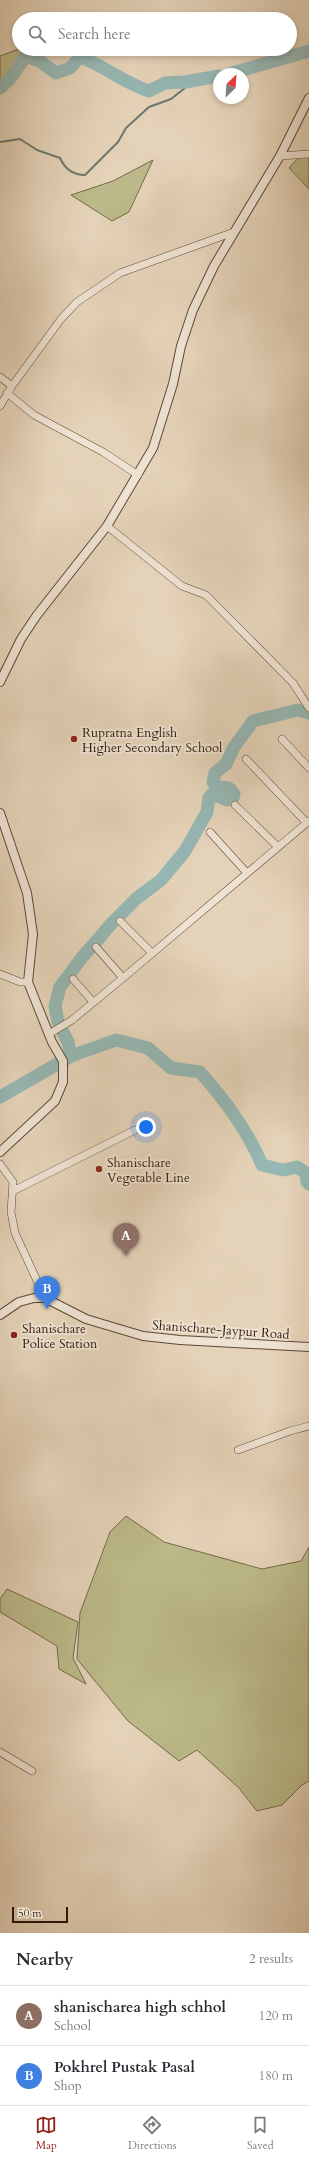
<!DOCTYPE html>
<style>
:root{--surface:#fff;--page:#f2f2f3;--text:#2b2b33;--muted:#7c7c81;--line:#e1e1e2;--accent:#8f2418}
body{margin:0;font-family:Cardo,serif;background:var(--page);color:var(--text)}
.compass{position:absolute;left:213px;top:68px;width:36px;height:36px;border-radius:50%;background:var(--surface);box-shadow:0 2px 6px #0003;rotate:25deg}
.scale{position:absolute;left:12px;bottom:10px;width:56px;box-sizing:border-box;padding-left:4px;border:2px solid #311a09;border-top:0;font-size:11px;line-height:14px;white-space:nowrap;color:#311a09;-webkit-text-stroke:3px #eee2d2;paint-order:stroke}
.you{position:absolute;left:146px;top:1127px;width:14px;height:14px;margin:-10px;border:3px solid #fff;border-radius:50%;background:#1a73e8;box-shadow:0 0 0 6px #1a73e833}
.badge{display:grid;place-items:center;width:26px;height:26px;border-radius:50%;background:var(--accent);color:#fff;font-size:13px;font-weight:700}
.pin{position:absolute;translate:-50% -33px;filter:drop-shadow(0 1px 2px #0008)}
.pin::after{content:'';position:absolute;top:21px;width:14px;height:12px;background:inherit;clip-path:polygon(0 0,100% 0,50% 100%)}
.list{margin:0;padding:0;list-style:none}
h2{display:flex;justify-content:space-between;align-items:center;height:52px;margin:0;padding:0 16px;font-size:17px}
h2 small{font-size:13px;font-weight:400;color:var(--muted)}
.list li{display:grid;grid-template-columns:26px 1fr auto;gap:12px;align-items:center;box-sizing:border-box;height:60px;padding:0 16px;border-top:1px solid var(--line)}
.list b{display:block;font-size:15px;white-space:nowrap}
.list p{margin:0;font-size:13px;white-space:nowrap;color:var(--muted)}
.list em{font-size:13px;font-style:normal;color:var(--muted)}
.icon{flex:none;width:22px;height:22px;fill:none;stroke:currentColor;stroke-width:2;stroke-linecap:round;stroke-linejoin:round}
.map{position:relative;flex:none;width:309px;height:1933px;overflow:hidden}
.search{position:absolute;background:var(--surface);box-shadow:0 2px 6px #0003;left:12px;right:12px;top:12px;height:44px;display:flex;align-items:center;gap:10px;box-sizing:border-box;padding:0 14px;border-radius:22px;color:var(--muted);font-size:15px}
.sheet{height:172px;background:var(--surface)}
nav{display:flex;justify-content:space-around;align-items:center;box-sizing:border-box;height:56px;border-top:1px solid var(--line);background:var(--surface);font-size:11px;color:var(--muted)}
nav a{display:grid;justify-items:center;gap:2px}
nav .on{color:var(--accent)}
.map>svg:first-child{display:block}
.green{fill:#bcba8a;stroke:#766a4a}
.lines{fill:none;stroke-linecap:round;stroke-linejoin:round}
.stream{stroke:#6e786f;stroke-width:2}
.river{stroke:#96b7b3;stroke-width:13}
.minor-casing{stroke:#5e4835;stroke-width:8}
.tertiary-casing{stroke:#5e4835;stroke-width:10}
.minor{stroke:#eee2d2;stroke-width:7}
.tertiary{stroke:#eee2d2;stroke-width:8}
.poi-dot{fill:#8f2418;stroke:#eee2d2;stroke-width:1.5}
.labels{text-anchor:middle;stroke-width:4;stroke-linejoin:round;paint-order:stroke}
.poi-label{font-size:13px;fill:#311a09;stroke:#eee2d2;text-anchor:start}
.street-label{font-size:13px;fill:#311a09;stroke:#eee2d2}
</style>
<div class="map">
<svg width="309" height="1933" viewBox="0 0 309 1933">
<rect width="100%" height="100%" fill="#e5d3b9"/>
<filter id="stains"><feTurbulence type="fractalNoise" baseFrequency=".005" numOctaves="4"/><feColorMatrix values="0 0 0 0 .2 0 0 0 0 .09 0 0 0 0 .02 0 0 0 .5 -.17"/></filter>
<radialGradient id="worn" r=".72"><stop offset=".6" stop-color="#630" stop-opacity="0"/><stop offset="1" stop-color="#630" stop-opacity=".3"/></radialGradient>
<path class="green" d="M 19,49 L 22,49 C 22,66 13,78 0,88 L 0,56 Z
M 309,155 L 309,189 L 289,168 L 300,156 Z
M 153,160 L 129,212 L 112,221 L 71,195 L 113,181 Z
M 126,1516 L 164,1542 L 262,1569 L 301,1561 L 309,1547 L 309,1781 L 302,1785 L 282,1805 L 257,1811 L 239,1788 L 197,1750 L 179,1761 L 128,1721 L 77,1659 L 80,1613 L 110,1532 Z
M 7,1589 L 78,1622 L 73,1658 L 86,1684 L 59,1669 L 57,1646 L 0,1612 L 0,1599 Z"/>
<g class="lines">
<path class="stream" d="M 0,142 L 20,139 L 37,150 L 60,158 C 65,169 73,175 85,175 L 118,142 L 126,128 L 149,107 L 171,99 L 195,80"/>
<path class="river" d="M 229,74 L 309,51
M 0,88 L 9,80 L 26,56 L 41,62 L 56,73 L 70,68 L 80,57 C 105,66 124,83 149,91 L 165,83 L 185,82 L 219,76
M 71,1056 L 68,1042 L 58,1022 L 55,1006 L 60,987 L 80,960 L 112,923 L 137,898 L 161,880 L 185,851 L 207,812 L 209,798 L 212,794 L 227,800 L 233,798 L 234,794 C 230,787 226,786 218,788 L 213,782 L 215,773 L 226,764 L 234,747 L 253,721 L 298,710 L 309,713
M 0,1097 L 71,1056 L 116,1040 L 148,1048 L 171,1068 L 200,1072 C 225,1100 247,1129 262,1165 L 283,1170 L 297,1167 L 306,1173 L 307,1182 L 309,1184"/>
<defs>
<path id="minor" d="M 280,156 L 309,154
M 0,377 L 12,386
M 7,393 L 34,415 L 103,452 L 138,475
M 0,406 L 12,386 L 61,319 L 77,302 L 120,273 L 234,232
M 107,526 L 182,586 L 206,595 L 293,683 L 309,708
M 282,739 L 309,768
M 246,759 L 307,823
M 235,805 L 278,847
M 210,832 L 247,873
M 120,921 L 152,953
M 96,947 L 123,978
M 0,974 L 20,982 L 28,982
M 73,979 L 93,1002
M 49,1034 L 72,1020 L 123,978 L 309,821
M 0,1164 L 13,1182 L 11,1212 L 15,1233 L 45,1298
M 13,1191 L 135,1130
M 238,1450 L 290,1431 L 309,1426
M 0,1752 L 32,1771"/>
<path id="tertiary" d="M 0,682 L 21,639 L 37,615 L 107,526 L 153,448 L 173,384 L 181,346 L 193,310 L 214,266 L 280,156 L 309,98
M 0,813 L 27,893 L 33,934 L 28,982 L 52,1042 L 63,1061 L 63,1082 L 55,1101 L 0,1152
M 0,1315 L 19,1302 L 34,1298 L 45,1298 L 86,1319 L 143,1336 L 180,1340 L 309,1347"/>
</defs>
<use href="#minor" class="minor-casing"/>
<use href="#tertiary" class="tertiary-casing"/>
<use href="#minor" class="minor"/>
<use href="#tertiary" class="tertiary"/>
</g>
<g class="poi-dot">
<circle cx="74" cy="739" r="4"/>
<circle cx="99" cy="1169" r="4"/>
<circle cx="14" cy="1335" r="4"/>
</g>
<g class="labels">
<g class="poi-label">
<text x="82" y="737">Rupratna English<tspan x="82" dy="15">Higher Secondary School</tspan></text>
<text x="107" y="1167">Shanischare<tspan x="107" dy="15">Vegetable Line</tspan></text>
<text x="22" y="1333">Shanischare<tspan x="22" dy="15">Police Station</tspan></text>
</g>
<g class="street-label">
<text transform="translate(221 1329) rotate(4)" y="5">Shanischare-Jaypur Road</text>
</g>
</g>
<rect width="100%" height="100%" filter="url(#stains)"/>
<rect width="100%" height="100%" fill="url(#worn)"/>
</svg>
<svg class="compass" viewBox="-18 -18 36 36"><path d="M0-13l5 13h-10z" fill="#e53935"/><path d="M0 13l5-13h-10z" fill="#7c7c81"/></svg>
<div class="scale">50 m</div>
<div class="you"></div>
<div class="pin badge" style="left:126px;top:1256px;background:#8d6e63">A</div>
<div class="pin badge" style="left:47px;top:1309px;background:#3f7fe0">B</div>
<div class="search"><svg class="icon" aria-label="search" viewBox="0 0 24 24"><circle cx="10" cy="10" r="6"/><path d="M15 15l6 6"/></svg>Search here</div>
</div>
<section class="sheet">
<h2>Nearby<small>2 results</small></h2>
<ul class="list">
<li><span class="badge" style="background:#8d6e63">A</span><div><b>shanischarea high schhol</b><p>School</p></div><em>120 m</em></li>
<li><span class="badge" style="background:#3f7fe0">B</span><div><b>Pokhrel Pustak Pasal</b><p>Shop</p></div><em>180 m</em></li>
</ul>
</section>
<nav>
<a class="on"><svg class="icon" aria-label="map" viewBox="0 0 24 24"><path d="M3 6l6-2 6 2 6-2v14l-6 2-6-2-6 2zM9 4v14M15 6v14"/></svg>Map</a>
<a><svg class="icon" aria-label="directions" viewBox="0 0 24 24"><path d="M12 3l9 9-9 9-9-9zM9 14v-3h6M13 9l2 2-2 2"/></svg>Directions</a>
<a><svg class="icon" aria-label="saved" viewBox="0 0 24 24"><path d="M7 4h10v16l-5-4-5 4z"/></svg>Saved</a>
</nav>
